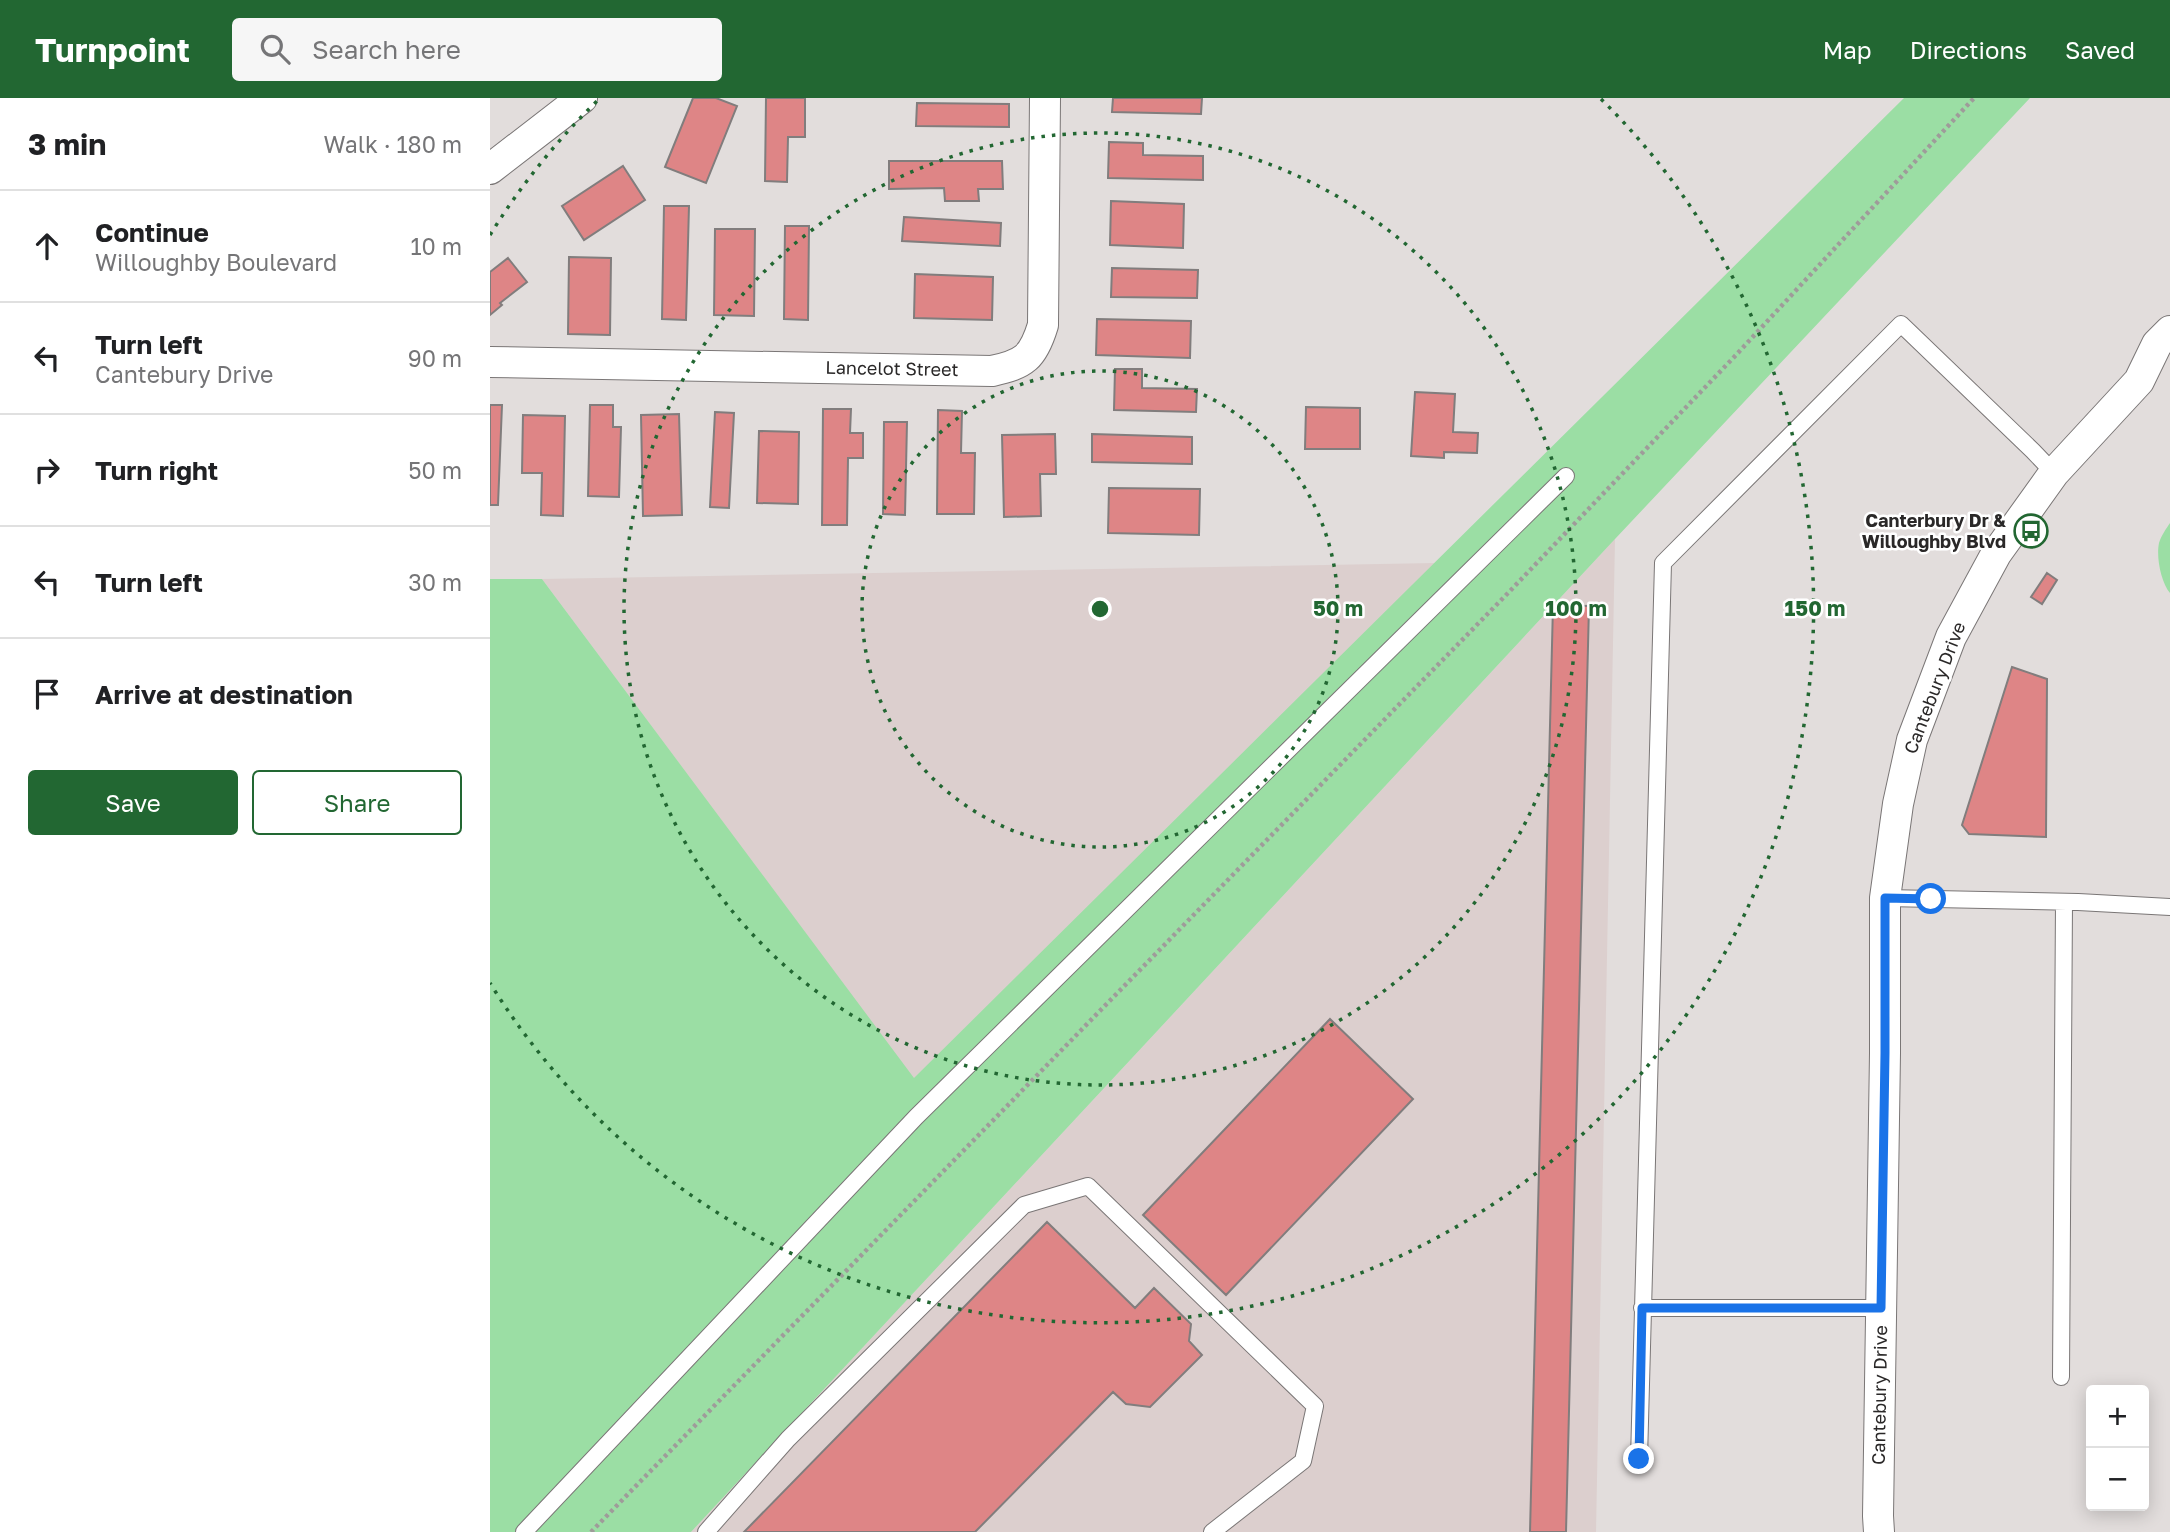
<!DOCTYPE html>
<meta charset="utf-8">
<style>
:root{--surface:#fff;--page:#f6f6f6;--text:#202124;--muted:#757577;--line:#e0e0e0;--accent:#226732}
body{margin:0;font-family:"Golos Text",sans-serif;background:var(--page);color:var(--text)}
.controls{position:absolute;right:21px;bottom:21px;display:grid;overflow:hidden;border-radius:7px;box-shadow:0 4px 18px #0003}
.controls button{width:63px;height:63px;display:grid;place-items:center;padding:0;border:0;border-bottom:2px solid var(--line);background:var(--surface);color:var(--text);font:35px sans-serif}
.stop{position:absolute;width:21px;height:21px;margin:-16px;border:5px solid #1a73e8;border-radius:50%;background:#fff}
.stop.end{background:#1a73e8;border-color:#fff;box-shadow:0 2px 7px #0008}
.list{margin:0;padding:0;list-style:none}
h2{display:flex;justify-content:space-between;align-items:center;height:91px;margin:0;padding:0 28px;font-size:30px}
h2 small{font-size:23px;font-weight:400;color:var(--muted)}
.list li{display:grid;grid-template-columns:46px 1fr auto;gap:21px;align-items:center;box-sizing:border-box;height:112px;padding:0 28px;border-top:2px solid var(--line)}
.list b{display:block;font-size:26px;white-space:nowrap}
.list p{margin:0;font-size:23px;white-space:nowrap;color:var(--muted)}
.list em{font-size:23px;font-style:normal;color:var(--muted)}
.actions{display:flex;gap:14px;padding:21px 28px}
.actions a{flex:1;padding:16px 0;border:2px solid var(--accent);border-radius:7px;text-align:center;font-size:24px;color:var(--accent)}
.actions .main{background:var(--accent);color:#fff}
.icon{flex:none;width:38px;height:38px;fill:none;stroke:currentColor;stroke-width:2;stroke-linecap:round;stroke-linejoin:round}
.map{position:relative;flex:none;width:1680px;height:1434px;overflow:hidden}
header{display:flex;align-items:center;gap:42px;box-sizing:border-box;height:98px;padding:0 35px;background:var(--accent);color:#fff}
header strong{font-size:33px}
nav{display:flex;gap:38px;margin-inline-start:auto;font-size:24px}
.search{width:490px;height:63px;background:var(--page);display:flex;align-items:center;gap:18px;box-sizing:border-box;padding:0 24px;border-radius:7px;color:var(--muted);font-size:26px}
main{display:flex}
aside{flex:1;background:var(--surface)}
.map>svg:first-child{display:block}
.built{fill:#dccfce}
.green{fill:#9bdea4}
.building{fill:#de8586;stroke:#817d7d;stroke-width:2}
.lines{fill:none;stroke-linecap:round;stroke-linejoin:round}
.lane-casing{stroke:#7a7676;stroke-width:18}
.street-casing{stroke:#7a7676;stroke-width:32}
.path{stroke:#9f9b9a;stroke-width:4.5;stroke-dasharray:3.5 3.5;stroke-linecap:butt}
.lane{stroke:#fff;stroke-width:16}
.street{stroke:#fff;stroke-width:30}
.route{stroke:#1a73e8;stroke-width:9}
.ring{fill:none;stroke:#226732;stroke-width:3.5;stroke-dasharray:3.5 7}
.labels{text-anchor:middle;stroke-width:5;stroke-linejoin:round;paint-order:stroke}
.street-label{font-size:18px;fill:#2a2828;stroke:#fff}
.poi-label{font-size:18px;font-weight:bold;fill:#2a2828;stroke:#fff;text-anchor:end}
.centre{fill:#226732;stroke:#fff;stroke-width:3.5}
.ring-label{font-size:21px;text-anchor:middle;font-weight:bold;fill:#226732;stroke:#fff;stroke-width:5;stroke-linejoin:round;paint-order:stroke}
</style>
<header>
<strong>Turnpoint</strong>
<div class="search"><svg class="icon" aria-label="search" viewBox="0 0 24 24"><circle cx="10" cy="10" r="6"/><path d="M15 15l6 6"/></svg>Search here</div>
<nav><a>Map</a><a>Directions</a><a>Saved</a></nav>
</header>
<main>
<aside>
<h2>3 min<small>Walk · 180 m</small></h2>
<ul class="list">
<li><svg class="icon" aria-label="ahead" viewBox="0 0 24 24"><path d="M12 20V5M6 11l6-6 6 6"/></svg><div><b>Continue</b><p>Willoughby Boulevard</p></div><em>10 m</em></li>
<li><svg class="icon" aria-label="left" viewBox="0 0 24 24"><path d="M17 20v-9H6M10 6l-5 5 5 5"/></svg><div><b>Turn left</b><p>Cantebury Drive</p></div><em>90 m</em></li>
<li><svg class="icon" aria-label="right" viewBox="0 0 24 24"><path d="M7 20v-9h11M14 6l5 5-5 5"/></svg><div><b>Turn right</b></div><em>50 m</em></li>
<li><svg class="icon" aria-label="left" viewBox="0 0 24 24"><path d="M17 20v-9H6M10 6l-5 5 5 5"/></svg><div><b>Turn left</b></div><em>30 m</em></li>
<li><svg class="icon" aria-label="arrive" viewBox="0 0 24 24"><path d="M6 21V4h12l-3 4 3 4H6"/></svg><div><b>Arrive at destination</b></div></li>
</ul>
<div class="actions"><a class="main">Save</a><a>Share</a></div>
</aside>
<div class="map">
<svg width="1680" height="1434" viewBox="0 0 1680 1434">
<rect width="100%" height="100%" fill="#e2dddc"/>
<path class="built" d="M 1125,441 L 1106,1434 L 201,1434 Z
M 945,465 L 424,981 L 52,481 Z"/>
<path class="green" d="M 1414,0 L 1540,0 L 1125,441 L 201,1434 L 0,1434 L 0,481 L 52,481 L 424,980 Z
M 1680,425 L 1680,495 C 1671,484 1666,459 1669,445 C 1671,438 1676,431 1680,425 Z"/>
<path class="building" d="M 203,0 L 226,0 L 247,8 L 216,85 L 175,69 Z
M 276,0 L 315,0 L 315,39 L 298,39 L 297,84 L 275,83 Z
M 623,0 L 712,0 L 711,16 L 622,14 Z
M 427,5 L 519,6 L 519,29 L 426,28 Z
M 619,44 L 653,45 L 653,57 L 713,58 L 713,82 L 618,80 Z
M 399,63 L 512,63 L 513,91 L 488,91 L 489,103 L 455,103 L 454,90 L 399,91 Z
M 133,68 L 155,102 L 94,142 L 72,108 Z
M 621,103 L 694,106 L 693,150 L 620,147 Z
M 174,108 L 199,108 L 196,222 L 172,221 Z
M 414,119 L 511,125 L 510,148 L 412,143 Z
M 295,128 L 319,128 L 318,222 L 294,221 Z
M 225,131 L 265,131 L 264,218 L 224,217 Z
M 79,159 L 121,160 L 120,237 L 78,236 Z
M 18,160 L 37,184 L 10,205 L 12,207 L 0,217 L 0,174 Z
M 622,170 L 708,172 L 707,200 L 621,199 Z
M 425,176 L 503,179 L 502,222 L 424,220 Z
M 607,221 L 701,223 L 700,260 L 606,257 Z
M 625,271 L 652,271 L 652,290 L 707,291 L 706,314 L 624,312 Z
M 925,294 L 965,296 L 963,334 L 988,335 L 987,355 L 954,354 L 954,360 L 921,358 Z
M 0,307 L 12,307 L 8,407 L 0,407 Z
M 100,307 L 123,307 L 123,329 L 131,329 L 129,399 L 98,398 Z
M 816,309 L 870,310 L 870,351 L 815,351 Z
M 333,311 L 361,311 L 360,335 L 373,335 L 373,360 L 358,360 L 357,427 L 332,427 Z
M 448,312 L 472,313 L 471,355 L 485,355 L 484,416 L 447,416 Z
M 225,314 L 244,315 L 239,410 L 220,409 Z
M 189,316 L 192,417 L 153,418 L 151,317 Z
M 33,317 L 75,318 L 73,418 L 51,417 L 52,375 L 32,375 Z
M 394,324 L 417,324 L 415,417 L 393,416 Z
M 269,333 L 309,334 L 308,406 L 267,405 Z
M 565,336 L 566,376 L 550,376 L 551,418 L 514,419 L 512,337 Z
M 602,336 L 702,339 L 702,366 L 602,364 Z
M 619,390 L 710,391 L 709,437 L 618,435 Z
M 1557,475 L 1567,482 L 1552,506 L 1541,499 Z
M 1063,507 L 1099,508 L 1076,1434 L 1040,1434 Z
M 1522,569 L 1557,581 L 1556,739 L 1479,736 L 1472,727 Z
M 840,921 L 923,1001 L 736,1197 L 653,1117 Z
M 557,1124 L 645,1210 L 664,1190 L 701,1226 L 699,1243 L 712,1257 L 660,1309 L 636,1306 L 623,1294 L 485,1434 L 254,1434 Z"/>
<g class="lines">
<defs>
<path id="lane" d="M 1395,800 L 1588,804 L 1680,809
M 1152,1210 L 1391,1210
M 1571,1279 L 1574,804
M 1149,1361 L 1173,465 L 1411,226 L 1543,353 L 1564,375
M 34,1434 L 426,1019 L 1076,378
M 216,1434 L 298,1341 L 534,1107 L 598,1088 L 825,1308 L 813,1363 L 722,1434"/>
<path id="street" d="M 0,71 L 92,0
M 0,264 L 502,273 C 534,266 543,260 553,227 L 555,0
M 1389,1434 L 1388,1418 L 1395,955 L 1395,800 L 1408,706 L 1422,642 L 1461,539 L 1506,456 L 1564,375 L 1649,283 L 1667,246 L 1680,233"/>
</defs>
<use href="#lane" class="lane-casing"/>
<use href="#street" class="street-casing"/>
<path class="path" d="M 101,1434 L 1019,494 L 1246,257 L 1484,0"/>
<use href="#lane" class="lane"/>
<use href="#street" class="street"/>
</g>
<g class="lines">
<path class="route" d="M 1149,1361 L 1152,1210 L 1391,1210 L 1395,955 L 1395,800 L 1441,801"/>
</g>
<g class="ring">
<circle cx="610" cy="511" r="238"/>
<circle cx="610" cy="511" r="476"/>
<path d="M0 137A715 715 0 0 1 109 1M1111 1A715 715 0 1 1 0 885"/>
</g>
<defs>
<symbol id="bus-ring" viewBox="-11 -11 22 22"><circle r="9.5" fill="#fff" stroke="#226732" stroke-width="1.5"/><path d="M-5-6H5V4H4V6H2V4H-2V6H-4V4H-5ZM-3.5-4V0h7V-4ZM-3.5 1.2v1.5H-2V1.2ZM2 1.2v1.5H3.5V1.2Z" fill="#226732"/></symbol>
</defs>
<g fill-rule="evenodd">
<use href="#bus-ring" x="1522" y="414" width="38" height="38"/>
</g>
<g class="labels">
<g class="street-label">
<text transform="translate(402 271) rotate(1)" y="6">Lancelot Street</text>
<text transform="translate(1445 590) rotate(-69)" y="6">Cantebury Drive</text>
<text transform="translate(1390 1297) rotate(-89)" y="6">Cantebury Drive</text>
</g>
<g class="poi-label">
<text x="1516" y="429">Canterbury Dr &amp;<tspan x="1516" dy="21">Willoughby Blvd</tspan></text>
</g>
</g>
<circle cx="610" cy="511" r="10" class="centre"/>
<g class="ring-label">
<text x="848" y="518">50 m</text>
<text x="1086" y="518">100 m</text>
<text x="1325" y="518">150 m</text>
</g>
</svg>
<div class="controls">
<button>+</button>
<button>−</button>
</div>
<div class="stop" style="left:1441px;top:801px"></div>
<div class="stop end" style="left:1149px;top:1361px"></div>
</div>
</main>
